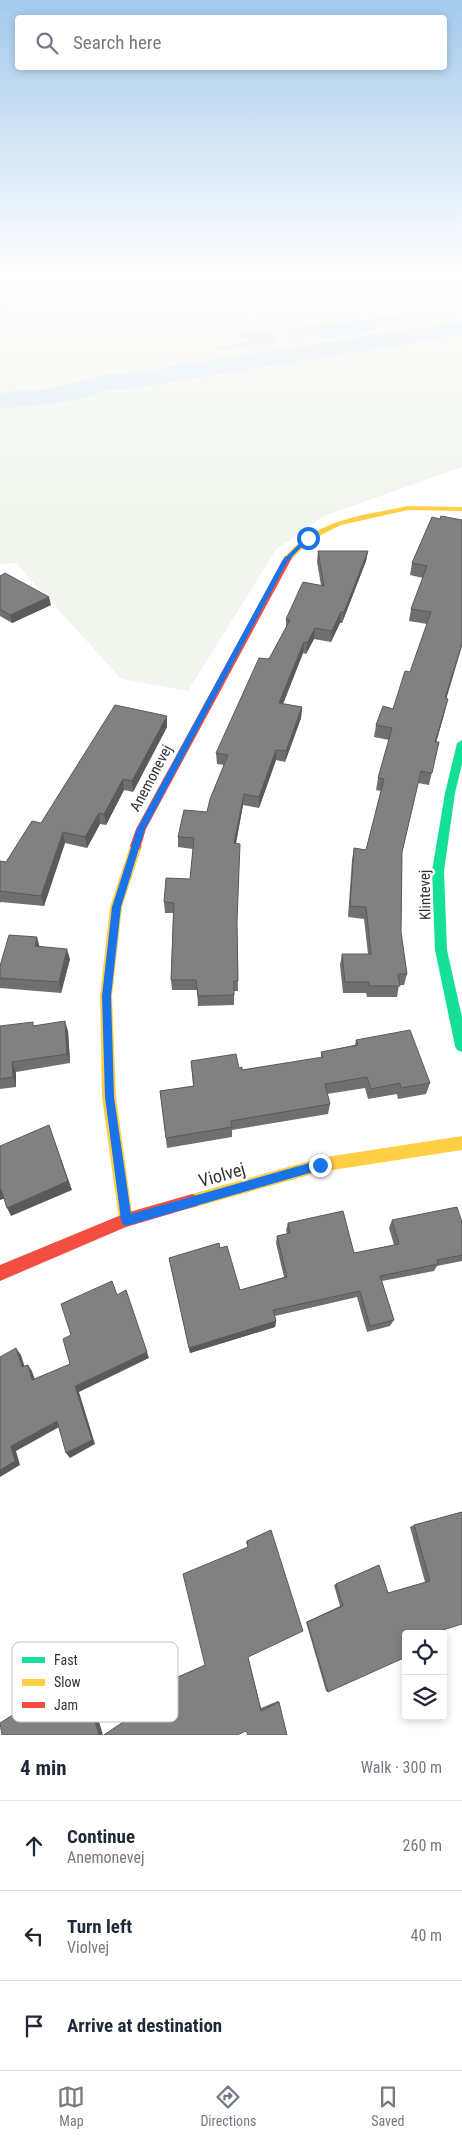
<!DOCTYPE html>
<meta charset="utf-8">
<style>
:root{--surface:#fff;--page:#f2f2f3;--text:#1f2937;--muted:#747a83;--line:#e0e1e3;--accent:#7a7a7a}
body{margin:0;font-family:"Roboto Condensed",sans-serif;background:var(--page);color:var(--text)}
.controls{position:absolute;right:15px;bottom:15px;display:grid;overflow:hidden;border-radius:5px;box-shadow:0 2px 8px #0003}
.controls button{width:45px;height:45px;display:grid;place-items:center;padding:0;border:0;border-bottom:1px solid var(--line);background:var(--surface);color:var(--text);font:25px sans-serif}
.stop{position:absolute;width:15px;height:15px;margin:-11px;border:4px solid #1a73e8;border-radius:50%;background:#fff}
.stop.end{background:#1a73e8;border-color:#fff;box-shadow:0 1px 5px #0008}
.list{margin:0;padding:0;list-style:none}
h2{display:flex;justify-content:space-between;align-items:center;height:65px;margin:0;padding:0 20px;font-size:21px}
h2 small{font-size:16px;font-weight:400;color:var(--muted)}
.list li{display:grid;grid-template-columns:32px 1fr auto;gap:15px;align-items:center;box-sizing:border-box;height:90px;padding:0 20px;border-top:1px solid var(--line)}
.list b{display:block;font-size:19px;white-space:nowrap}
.list p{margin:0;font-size:16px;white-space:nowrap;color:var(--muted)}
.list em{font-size:16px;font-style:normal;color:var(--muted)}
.icon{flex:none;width:28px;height:28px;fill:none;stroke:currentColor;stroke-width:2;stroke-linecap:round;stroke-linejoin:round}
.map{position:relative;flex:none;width:462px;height:1735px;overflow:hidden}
.search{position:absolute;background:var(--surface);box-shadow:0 2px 8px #0003;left:15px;right:15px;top:15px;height:55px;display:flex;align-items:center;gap:12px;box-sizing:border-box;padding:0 18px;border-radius:5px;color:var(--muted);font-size:19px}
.sheet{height:335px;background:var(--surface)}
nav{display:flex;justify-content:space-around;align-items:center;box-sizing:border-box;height:70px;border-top:1px solid var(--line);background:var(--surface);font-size:14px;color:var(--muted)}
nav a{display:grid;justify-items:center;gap:2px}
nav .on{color:var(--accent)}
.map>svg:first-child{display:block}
.green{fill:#f1f5ed}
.water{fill:#ddebf3}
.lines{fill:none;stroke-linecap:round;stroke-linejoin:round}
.stream{stroke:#ddebf3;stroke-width:4}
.river{fill:#ddebf3;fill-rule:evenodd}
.fast{fill:#16e098;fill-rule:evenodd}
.slow{fill:#ffcf43;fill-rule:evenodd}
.jam{fill:#f24e42;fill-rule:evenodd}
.wall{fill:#6f6f6f}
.shaded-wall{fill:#5a5a5a}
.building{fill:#818181;stroke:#5a5a5a}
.route{fill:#1a73e8}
.labels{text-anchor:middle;stroke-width:5;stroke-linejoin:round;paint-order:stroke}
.street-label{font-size:15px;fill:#333;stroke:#fff}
.near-street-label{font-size:18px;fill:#333;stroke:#fff}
.key{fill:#fff;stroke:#c2c2c2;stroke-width:1}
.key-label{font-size:14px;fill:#333}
</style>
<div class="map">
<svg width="462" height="1735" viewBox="0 0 462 1735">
<rect width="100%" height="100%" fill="#fff"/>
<path class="green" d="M 0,271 L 462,271 L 462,467 L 324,516 L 276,550 L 188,691 L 121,679 L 16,563 L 0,564 Z"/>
<path class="water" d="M 396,317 L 407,318 L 371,324 L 376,329 L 347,336 L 318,339 L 333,333 L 298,338 L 288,336 L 287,331 L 301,326 Z
M 272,330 L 276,338 L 273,342 L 220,351 L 218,347 L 250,341 L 254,338 L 240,337 L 237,334 Z"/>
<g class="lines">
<path class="stream" d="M 0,285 L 15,272 L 13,271
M 0,303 L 6,312 L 0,320"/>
<path class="river" d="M 462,321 L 462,335 L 130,389 L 108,390 L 83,398 L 52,404 L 0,409 L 0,393 L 52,388 L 106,374 L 130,373 Z"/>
<path class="fast" d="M 462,740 L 462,764 L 455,793 L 444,871 L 447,950 L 462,1017 L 462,1052 L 457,1050 L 455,1046 L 435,950 L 432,871 L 445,793 L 457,743 Z"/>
<path class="slow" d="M 408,506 L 462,507 L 462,511 L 408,510 L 341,525 L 311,540 L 291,560 L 284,558 C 316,519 361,516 408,506 Z
M 136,842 L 142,846 L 122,907 L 112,996 L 116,1097 L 133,1220 L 131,1225 L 126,1227 L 121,1225 L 119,1220 L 102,1097 L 100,996 L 110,907 L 130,846 Z
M 462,1136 L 462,1150 L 320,1172 L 192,1208 L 187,1206 L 185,1201 L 187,1196 L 192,1194 L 320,1158 Z"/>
<path class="jam" d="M 285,556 L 292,558 L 146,829 L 140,849 L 132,849 L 130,846 L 136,829 Z
M 192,1194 L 197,1196 L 199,1201 L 197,1206 L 126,1227 L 0,1281 L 0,1265 L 126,1213 Z"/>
</g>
<path class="wall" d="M 432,517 L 446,698 L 445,711 L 436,742 L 439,742 L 429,785 L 418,783 L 402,853 L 401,932 L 407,974 L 404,985 L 399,985 L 397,997 L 367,997 L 366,993 L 343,993 L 340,965 L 342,954 L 368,954 L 364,919 L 348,917 L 352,860 L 354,848 L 366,850 L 381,791 L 376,790 L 378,778 L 389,740 L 374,737 L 376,725 L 393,709 L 410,672 L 427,624 L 409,621 L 411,609 L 423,578 L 410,575 L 412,563 Z
M 318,551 L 368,551 L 366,561 L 342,623 L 340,623 L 331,642 L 314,639 L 306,654 L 303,653 L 283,704 L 302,707 L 301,718 L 285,762 L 276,760 L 259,808 L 243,805 L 236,843 L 238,991 L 234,991 L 234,1005 L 198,1006 L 197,990 L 172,990 L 171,980 L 173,913 L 165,913 L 164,902 L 190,879 L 193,849 L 178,847 L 178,837 L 207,812 L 224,765 L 217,764 L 216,753 L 286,628 L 286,619 L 321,585 L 317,562 Z
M 0,576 L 51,605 L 12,623 L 0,616 Z
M 167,716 L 167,727 L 133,792 L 124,790 L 106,825 L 100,824 L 87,848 L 65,843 L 44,906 L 1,902 L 0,903 L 0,861 L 6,862 L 41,823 Z
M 40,947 L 70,959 L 61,993 L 0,988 L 0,966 Z
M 0,1026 L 34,1026 L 68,1031 L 70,1063 L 16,1072 L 16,1087 L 0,1089 Z
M 356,1040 L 430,1083 L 426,1094 L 398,1099 L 397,1094 L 368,1099 L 365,1088 L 327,1094 L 330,1104 L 328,1114 L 232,1130 L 232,1137 L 167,1148 L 160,1091 L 193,1086 L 191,1061 L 242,1070 L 321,1058 L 321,1052 L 355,1045 Z
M 392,1220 L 462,1222 L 462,1261 L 437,1266 L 434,1271 L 382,1281 L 394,1320 L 390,1326 L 367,1332 L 357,1297 L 275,1316 L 276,1321 L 275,1327 L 190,1353 L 169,1258 L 220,1248 L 240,1290 L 284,1277 L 276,1243 L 277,1236 L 287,1234 L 286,1230 L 288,1223 L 354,1253 L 394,1245 L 389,1228 Z
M 462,1512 L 406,1634 L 328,1692 L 326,1691 L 306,1622 L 340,1606 L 334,1585 L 379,1565 L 388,1593 L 425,1582 L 410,1527 L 414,1525 Z
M 271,1530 L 248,1657 L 261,1708 L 278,1701 L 279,1702 L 246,1731 L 104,1735 L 158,1698 L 156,1687 L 158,1685 L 205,1665 L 248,1547 L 246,1543 L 247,1541 Z"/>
<path class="shaded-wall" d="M 368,551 L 366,561 L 342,623 L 344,612 Z
M 49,597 L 51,605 L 12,623 L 10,615 Z
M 341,612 L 340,623 L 331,642 L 332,631 Z
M 315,628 L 314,639 L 306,654 L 307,643 Z
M 304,642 L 303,653 L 279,714 L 279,703 Z
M 462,643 L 462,646 L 443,710 L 445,698 Z
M 448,699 L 445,711 L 433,754 L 435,742 Z
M 302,707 L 301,718 L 285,762 L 286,751 Z
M 167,716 L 167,727 L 133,792 L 132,781 Z
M 276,750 L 276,760 L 259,808 L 259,797 Z
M 123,779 L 124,790 L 106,825 L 104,814 Z
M 244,794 L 243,805 L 234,854 L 234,843 Z
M 99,813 L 100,824 L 87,848 L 85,837 Z
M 63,832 L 65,843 L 44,906 L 41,896 Z
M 37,937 L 40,948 L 35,946 Z
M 67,949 L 70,959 L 61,993 L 59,982 Z
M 65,1021 L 68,1031 L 70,1063 L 67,1054 Z
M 12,1062 L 16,1072 L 16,1087 L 13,1077 Z
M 49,1125 L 72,1190 L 11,1216 L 7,1208 Z
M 0,1189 L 1,1189 L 6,1198 L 0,1200 Z
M 276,1321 L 275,1327 L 190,1353 L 189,1348 Z
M 16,1348 L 21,1355 L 27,1374 L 22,1367 Z
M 147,1352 L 149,1358 L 79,1392 L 95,1444 L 70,1458 L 66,1453 L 75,1386 Z
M 28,1365 L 32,1371 L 37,1386 L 32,1380 Z
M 57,1421 L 61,1426 L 16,1451 L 20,1465 L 0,1477 L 0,1470 L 11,1446 Z
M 84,1671 L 103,1735 L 99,1735 L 80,1672 Z"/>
<path class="building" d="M 441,516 L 462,520 L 462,643 L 445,698 L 448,699 L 435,742 L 439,742 L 432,773 L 421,771 L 402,852 L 401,932 L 407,974 L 398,974 L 400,986 L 369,986 L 369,982 L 345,982 L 342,954 L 371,954 L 366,907 L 350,906 L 354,848 L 366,850 L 384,779 L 378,778 L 392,728 L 376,725 L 383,706 L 393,709 L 405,671 L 410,672 L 431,612 L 411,609 L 427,566 L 412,563 L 432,517 L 440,519 Z
M 318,551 L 368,551 L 344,612 L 341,612 L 332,631 L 315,628 L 307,643 L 304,642 L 279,703 L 302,707 L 286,751 L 276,750 L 259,797 L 244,794 L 234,843 L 240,844 L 237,922 L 238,981 L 234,981 L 234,995 L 198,996 L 196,980 L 171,980 L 174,903 L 164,902 L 166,878 L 190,879 L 194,838 L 178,837 L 184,810 L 207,812 L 210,799 L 228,755 L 216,753 L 259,658 L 269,659 L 290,620 L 286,619 L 303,582 L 324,586 Z
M 5,573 L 49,597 L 10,615 L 0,609 L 0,576 Z
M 115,705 L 167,716 L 132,781 L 123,779 L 104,814 L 99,813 L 85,837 L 63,832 L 41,896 L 0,891 L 0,861 L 6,862 L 32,821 L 41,823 Z
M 9,935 L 37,937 L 35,946 L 67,949 L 59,982 L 0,978 L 0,966 Z
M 65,1021 L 67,1054 L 12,1062 L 13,1077 L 0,1079 L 0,1026 L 33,1022 L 33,1026 Z
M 410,1030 L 430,1083 L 401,1088 L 400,1083 L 371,1089 L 367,1077 L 325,1084 L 330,1104 L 231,1121 L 232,1127 L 166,1138 L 160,1091 L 194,1086 L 191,1061 L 236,1054 L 239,1068 L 242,1067 L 242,1070 L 323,1057 L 321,1052 L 358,1045 L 356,1040 Z
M 49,1125 L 68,1181 L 7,1208 L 1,1189 L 0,1189 L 0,1146 Z
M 457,1207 L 462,1222 L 462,1255 L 437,1260 L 438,1264 L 380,1276 L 394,1320 L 370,1326 L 360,1291 L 273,1310 L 276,1321 L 189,1348 L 169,1258 L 219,1243 L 220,1248 L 227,1246 L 240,1290 L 287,1277 L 277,1236 L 290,1233 L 288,1223 L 343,1211 L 354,1253 L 399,1244 L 392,1220 Z
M 112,1281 L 117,1295 L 126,1290 L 147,1352 L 75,1386 L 92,1440 L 66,1453 L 57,1421 L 11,1446 L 15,1461 L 0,1470 L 0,1357 L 16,1348 L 22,1367 L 28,1365 L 32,1380 L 70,1364 L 63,1339 L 71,1335 L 61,1304 Z
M 462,1512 L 462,1624 L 430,1634 L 406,1634 L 406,1641 L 405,1641 L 406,1644 L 406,1657 L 328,1692 L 307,1622 L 343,1606 L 336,1584 L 379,1565 L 388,1593 L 430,1581 L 414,1525 Z
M 271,1530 L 303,1631 L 248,1657 L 261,1711 L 279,1702 L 287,1735 L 248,1735 L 246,1731 L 237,1735 L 104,1735 L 158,1698 L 156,1687 L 205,1665 L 183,1574 L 248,1547 L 247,1541 Z
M 80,1672 L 99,1735 L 2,1735 L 0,1723 Z"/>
<linearGradient id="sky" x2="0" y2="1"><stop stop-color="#a3caec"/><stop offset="0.53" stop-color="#fff"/><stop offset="1" stop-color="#fff" stop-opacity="0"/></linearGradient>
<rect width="462" height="514" fill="url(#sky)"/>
<path class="route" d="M 306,537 L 310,538 L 287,562 L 145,829 L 121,907 L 111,996 L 114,1097 L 131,1214 L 320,1160 L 326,1165 L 320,1170 L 126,1226 L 123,1224 L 121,1220 L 105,1097 L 102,996 L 112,907 L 137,829 L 282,561 Z"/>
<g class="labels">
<g class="street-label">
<text transform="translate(151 778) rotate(-62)" y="5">Anemonevej</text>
<text transform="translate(425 895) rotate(-91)" y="5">Klintevej</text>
</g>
<g class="near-street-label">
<text transform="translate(222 1175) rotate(-16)" y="6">Violvej</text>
</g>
</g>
<rect x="12" y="1642" width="166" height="80" rx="8" class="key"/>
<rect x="22" y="1657" width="23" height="6" fill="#16e098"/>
<rect x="22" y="1679" width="23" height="7" fill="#ffcf43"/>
<rect x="22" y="1702" width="23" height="6" fill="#f24e42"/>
<g class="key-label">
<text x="54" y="1665">Fast</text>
<text x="54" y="1687">Slow</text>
<text x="54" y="1710">Jam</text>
</g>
</svg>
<div class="controls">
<button><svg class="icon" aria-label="locate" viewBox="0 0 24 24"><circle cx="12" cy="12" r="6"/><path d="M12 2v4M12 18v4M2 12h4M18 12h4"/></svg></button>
<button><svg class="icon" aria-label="layers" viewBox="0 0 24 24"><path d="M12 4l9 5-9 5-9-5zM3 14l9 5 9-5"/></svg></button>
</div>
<div class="stop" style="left:308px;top:538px"></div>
<div class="stop end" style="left:320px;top:1165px"></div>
<div class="search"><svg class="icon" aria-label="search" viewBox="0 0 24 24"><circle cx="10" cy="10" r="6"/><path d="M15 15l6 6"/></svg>Search here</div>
</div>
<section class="sheet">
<h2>4 min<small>Walk · 300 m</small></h2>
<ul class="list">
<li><svg class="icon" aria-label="ahead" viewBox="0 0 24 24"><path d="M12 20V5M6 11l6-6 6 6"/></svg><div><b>Continue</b><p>Anemonevej</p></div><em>260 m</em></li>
<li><svg class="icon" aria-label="left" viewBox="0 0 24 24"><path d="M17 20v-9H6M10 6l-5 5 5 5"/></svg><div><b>Turn left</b><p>Violvej</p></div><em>40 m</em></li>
<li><svg class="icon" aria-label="arrive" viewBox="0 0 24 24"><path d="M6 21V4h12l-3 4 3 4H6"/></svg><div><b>Arrive at destination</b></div></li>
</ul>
</section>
<nav>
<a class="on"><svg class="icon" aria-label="map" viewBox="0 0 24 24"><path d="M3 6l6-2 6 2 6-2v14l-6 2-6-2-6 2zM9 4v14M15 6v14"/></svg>Map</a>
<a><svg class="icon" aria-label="directions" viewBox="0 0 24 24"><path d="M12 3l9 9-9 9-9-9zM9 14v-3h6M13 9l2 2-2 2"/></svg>Directions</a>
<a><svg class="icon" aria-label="saved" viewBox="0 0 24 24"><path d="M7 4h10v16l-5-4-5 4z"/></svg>Saved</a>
</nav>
